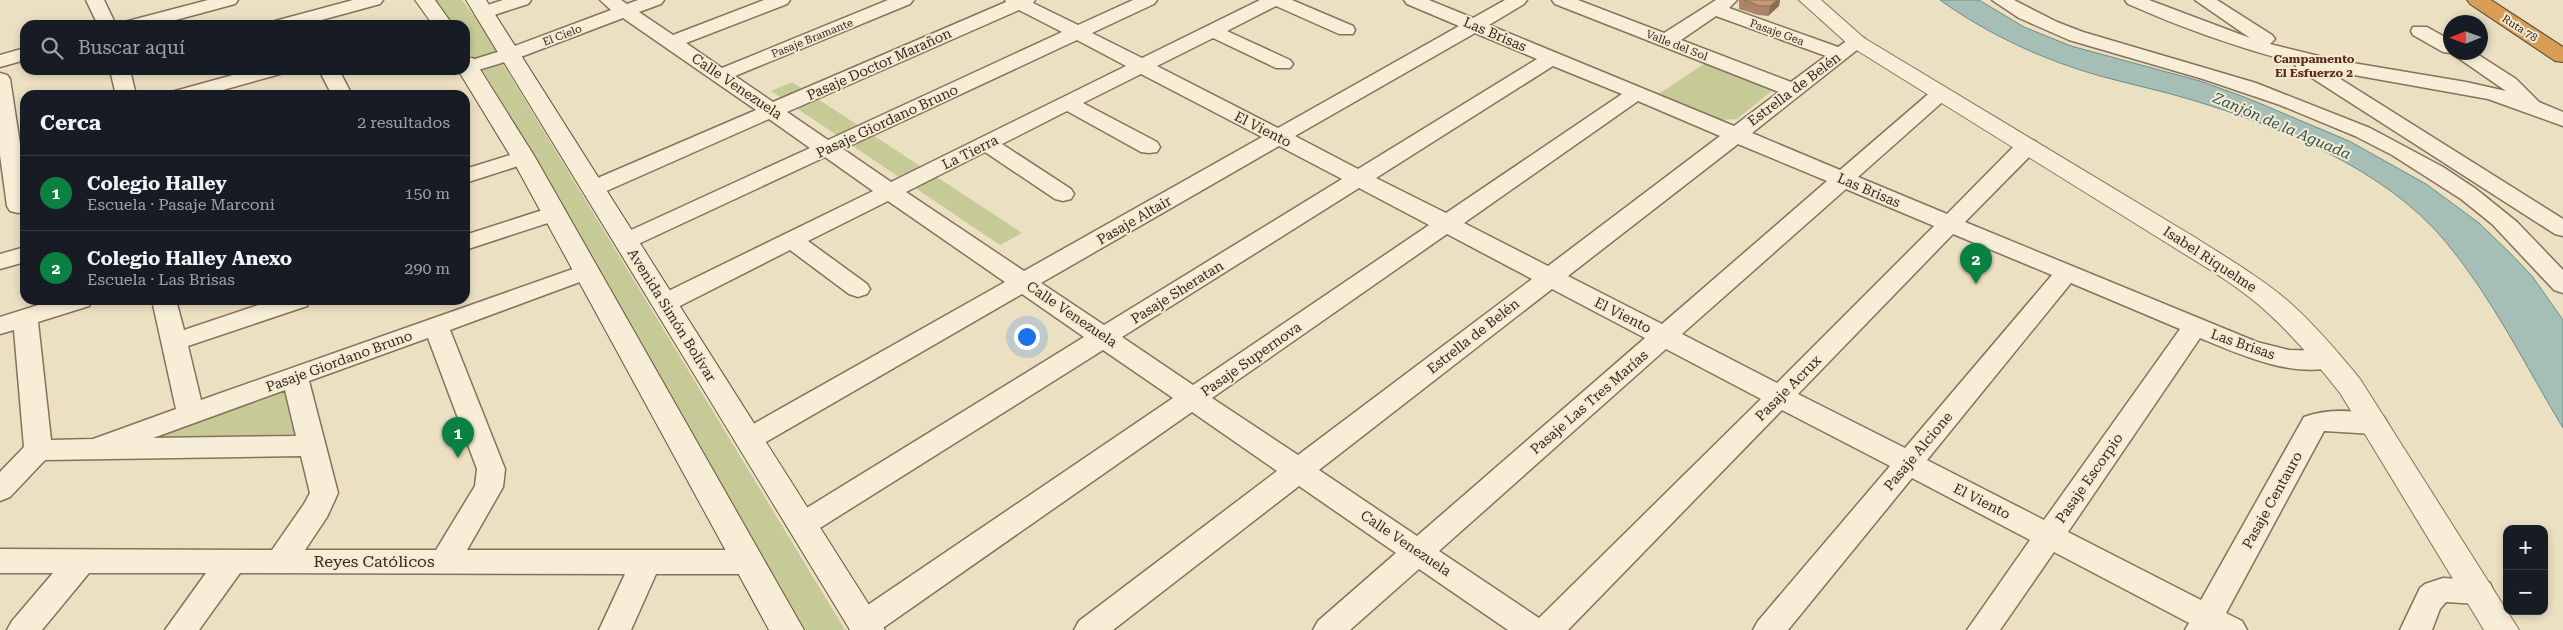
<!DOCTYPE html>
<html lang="es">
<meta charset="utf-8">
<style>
:root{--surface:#171b24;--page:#242831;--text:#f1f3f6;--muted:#9ea1a6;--line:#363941;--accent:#0b8043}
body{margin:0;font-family:"Roboto Serif",serif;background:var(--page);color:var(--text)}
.controls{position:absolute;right:15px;bottom:15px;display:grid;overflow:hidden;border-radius:10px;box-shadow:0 2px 8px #0003}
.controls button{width:45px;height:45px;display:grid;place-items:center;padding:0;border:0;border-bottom:1px solid var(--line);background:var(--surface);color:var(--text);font:25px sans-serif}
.compass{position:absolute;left:2443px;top:15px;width:45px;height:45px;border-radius:50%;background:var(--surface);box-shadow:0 2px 8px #0003;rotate:269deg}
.you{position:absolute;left:1026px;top:336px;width:18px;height:18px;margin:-12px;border:4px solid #fff;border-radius:50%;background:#1a73e8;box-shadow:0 0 0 8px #1a73e833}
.badge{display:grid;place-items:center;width:32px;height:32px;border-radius:50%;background:var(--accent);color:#fff;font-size:16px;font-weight:700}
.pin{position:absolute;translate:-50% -41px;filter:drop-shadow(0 1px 2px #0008)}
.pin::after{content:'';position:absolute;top:26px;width:18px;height:15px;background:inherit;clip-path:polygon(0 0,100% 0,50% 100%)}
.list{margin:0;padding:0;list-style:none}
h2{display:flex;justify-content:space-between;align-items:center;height:65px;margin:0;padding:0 20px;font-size:21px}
h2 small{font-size:16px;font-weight:400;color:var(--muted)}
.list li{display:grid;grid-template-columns:32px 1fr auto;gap:15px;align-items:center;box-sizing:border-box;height:75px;padding:0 20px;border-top:1px solid var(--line)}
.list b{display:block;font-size:19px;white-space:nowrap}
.list p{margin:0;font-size:16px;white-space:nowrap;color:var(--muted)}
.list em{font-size:16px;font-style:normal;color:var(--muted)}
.icon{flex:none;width:28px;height:28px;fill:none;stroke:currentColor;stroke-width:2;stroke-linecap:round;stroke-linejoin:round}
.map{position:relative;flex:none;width:2563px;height:630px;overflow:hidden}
.search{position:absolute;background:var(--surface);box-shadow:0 2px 8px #0003;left:20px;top:20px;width:450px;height:55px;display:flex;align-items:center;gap:12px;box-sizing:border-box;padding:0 18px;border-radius:15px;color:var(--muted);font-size:19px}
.panel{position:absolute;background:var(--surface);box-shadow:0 2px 8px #0003;left:20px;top:90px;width:450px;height:215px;border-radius:15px}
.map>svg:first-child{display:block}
.green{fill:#c5ca97}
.water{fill:#a5bfb7;stroke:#6c8d85}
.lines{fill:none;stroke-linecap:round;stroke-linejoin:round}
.minor-casing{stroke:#86715a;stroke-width:3}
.tertiary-casing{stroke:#86715a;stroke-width:2}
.secondary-casing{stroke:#68523d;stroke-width:2}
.motorway-casing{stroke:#543f2e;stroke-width:2}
.minor{fill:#f8edd6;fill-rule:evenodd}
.tertiary{fill:#f8edd6;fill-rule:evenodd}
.secondary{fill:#f8edd6;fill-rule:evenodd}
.motorway{fill:#d99e56;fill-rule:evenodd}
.wall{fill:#ad8469}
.shaded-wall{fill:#8d6c55}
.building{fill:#c99a7a;stroke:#8d6c55}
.labels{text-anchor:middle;stroke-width:4;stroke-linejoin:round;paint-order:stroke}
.far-street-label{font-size:11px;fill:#36291e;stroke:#f4ead2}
.far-neighbourhood-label{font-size:12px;font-weight:bold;fill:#612c1f;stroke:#f4ead2}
.street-label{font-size:14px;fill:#36291e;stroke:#f4ead2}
.water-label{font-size:15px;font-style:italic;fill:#2e5553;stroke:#f4ead2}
.near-street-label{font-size:16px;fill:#36291e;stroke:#f4ead2}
</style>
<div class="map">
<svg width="2563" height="630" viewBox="0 0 2563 630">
<rect width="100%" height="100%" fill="#ece0c3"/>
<path class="green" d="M 431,0 L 462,0 L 502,53 L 475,61 L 465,47 L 465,25 L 449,25 Z
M 502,62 L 845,630 L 802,630 L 481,68 Z
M 1705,63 L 1773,90 L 1737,119 L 1722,120 L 1659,94 Z
M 792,82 L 1022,233 L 1000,245 L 771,91 Z
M 293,387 L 303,439 L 121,445 Z"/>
<path class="water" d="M 1940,0 L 1979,0 L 2024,27 L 2071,46 L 2200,81 L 2247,98 L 2349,141 L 2426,184 L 2479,223 L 2511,254 L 2532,276 L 2563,320 L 2563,428 C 2525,365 2492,297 2445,241 C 2385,169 2279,126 2192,100 C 2163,91 2133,85 2104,77 C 2045,61 1989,35 1940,0 Z"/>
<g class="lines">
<defs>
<path id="minor" d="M 86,0 L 104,0 L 116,25 L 98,25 Z
M 208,0 L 238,0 L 235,4 L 157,25 L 126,25 L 128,21 Z
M 353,0 L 383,0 L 380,4 L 303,25 L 273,25 L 275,21 Z
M 503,0 L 531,0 L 528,4 L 485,18 L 478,16 L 476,12 L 478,8 Z
M 600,0 L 621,0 L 627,4 L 638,0 L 664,0 L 661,4 L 639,12 L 673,35 L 764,0 L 790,0 L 787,4 L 686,43 L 722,68 L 888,0 L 913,0 L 910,4 L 735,76 L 773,102 L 1006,2 L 1005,0 L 1035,0 L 1033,3 L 1078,25 L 1133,0 L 1157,0 L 1154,4 L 1092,33 L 1142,58 L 1260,0 L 1292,0 L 1353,26 L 1355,30 L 1353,34 L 1339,34 L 1276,6 L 1227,31 L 1290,60 L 1293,64 L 1290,68 L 1276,68 L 1213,38 L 1157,66 L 1278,128 L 1459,26 L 1407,4 L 1404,0 L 1429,0 L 1473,18 L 1505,0 L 1527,0 L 1524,4 L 1489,25 L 1734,126 L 1779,92 L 1555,4 L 1552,0 L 1578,0 L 1664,33 L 1716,0 L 1737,0 L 1729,8 L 1838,47 C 1847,41 1852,35 1864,38 L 1867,42 L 1752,133 L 1840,170 L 1933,90 L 1947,90 L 1950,94 L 1947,98 L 1858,177 L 1947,214 L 2019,141 L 2027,140 L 2035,141 L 2038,146 L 2035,151 L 1965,222 L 2257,342 L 2289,350 L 2329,351 L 2338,354 L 2342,360 L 2338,366 C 2293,379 2241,355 2200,338 L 2068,532 L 2201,600 L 2304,417 C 2329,408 2358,410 2384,417 L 2388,424 L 2384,431 L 2374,434 L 2324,431 L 2226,613 L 2242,621 L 2247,630 L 2185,630 L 2189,623 L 2054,552 L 2000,630 L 1967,630 L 2030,540 L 1912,478 L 1788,630 L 1753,630 L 1758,621 L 1890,466 L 1782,410 L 1568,630 L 1508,630 L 1419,569 L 1350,630 L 1313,630 L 1318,621 L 1396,553 L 1299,486 L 1113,630 L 1074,630 L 1079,621 L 1277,471 L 1192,412 L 880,630 L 851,630 L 848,624 L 853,615 L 1173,398 L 1103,350 L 812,533 L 802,536 L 792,533 L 787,525 L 792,517 L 1084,337 L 1022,294 L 759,446 L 749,449 L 739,446 L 735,439 L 739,432 L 1005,282 L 888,201 L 808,241 L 867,284 L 870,289 L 867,294 L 858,297 L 849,294 L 790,250 L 674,309 L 665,311 L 656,309 L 653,303 L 656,297 L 873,191 L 825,157 L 634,246 L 626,248 L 618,246 L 614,241 L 618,236 L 810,148 L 769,119 L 602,193 L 594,195 L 586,193 L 583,188 L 586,183 L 756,110 L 623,18 L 518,58 L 468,73 L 460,70 L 465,70 L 465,62 L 504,50 L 611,10 ZM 1019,10 L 1062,32 L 828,140 L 787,112 ZM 1716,16 L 1826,56 L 1791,82 L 1681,40 ZM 1475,33 L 1537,59 L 1358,169 L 1295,136 ZM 1077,40 L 1126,66 L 891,182 L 843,149 ZM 1553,66 L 1622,94 L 1446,213 L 1376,178 ZM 1141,74 L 1262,137 L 1024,271 L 906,192 L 985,152 L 1055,199 L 1063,201 L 1071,199 L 1074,194 L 1071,189 L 1002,144 L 1067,111 L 1141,152 L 1149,153 L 1157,152 L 1160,147 L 1157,142 L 1083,103 ZM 1638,101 L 1720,136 L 1548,266 L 1464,223 ZM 1738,144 L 1827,181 L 1662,324 L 1568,276 ZM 1279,146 L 1342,179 L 1104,325 L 1041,283 ZM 1359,188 L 1429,225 L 1193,385 L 1122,337 ZM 1846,189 L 1934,226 L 1777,383 L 1682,334 ZM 1447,234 L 1532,279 L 1298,455 L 1212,398 ZM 1953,234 L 2052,275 L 1905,448 L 1798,394 ZM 2071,283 L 2180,329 L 2044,520 L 1927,460 ZM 1552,289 L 1645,338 L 1417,536 L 1319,470 ZM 1666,349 L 1761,399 L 1539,618 L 1439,551 Z
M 1992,0 L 2014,0 L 2057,22 L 2083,32 L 2256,83 L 2370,128 L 2443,167 L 2476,189 L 2517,222 L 2563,270 L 2563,293 L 2554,290 L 2492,224 L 2461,199 L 2392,155 L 2355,136 L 2280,105 L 2203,79 L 2069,40 L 2019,18 Z
M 2125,0 L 2149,0 L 2250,38 L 2195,0 L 2217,0 L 2272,35 L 2275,39 L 2270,44 L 2335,60 L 2466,82 L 2506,91 L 2451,53 L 2443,52 L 2413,35 L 2411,31 L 2413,27 L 2427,27 L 2450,40 L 2450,52 L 2474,52 L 2516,79 L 2539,102 L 2563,112 L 2563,126 L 2488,99 L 2326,70 L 2563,219 L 2563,236 L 2555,234 L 2298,69 L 2295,65 L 2297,63 C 2238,48 2182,28 2128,4 Z
M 25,48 L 25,60 L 0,67 L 0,55 Z
M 110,70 L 130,70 L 136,95 L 116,95 Z
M 251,70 L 283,70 L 280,74 L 205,95 L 172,95 L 175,91 Z
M 319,70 L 339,70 L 352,95 L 332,95 Z
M 0,73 L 7,75 L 10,79 L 25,177 L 25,211 L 18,213 L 10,211 L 7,206 L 0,155 Z
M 523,151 L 531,152 L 534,157 L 531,162 L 465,183 L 465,169 Z
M 555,206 L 563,208 L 566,213 L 563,218 L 465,250 L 465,235 Z
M 25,247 L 25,262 L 0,269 L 0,254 Z
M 587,264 L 596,266 L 599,271 L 596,276 L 450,330 L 505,469 L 503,487 L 467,550 L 748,550 L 759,554 L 763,562 L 759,570 L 748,574 L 656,574 L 631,630 L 599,630 L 625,574 L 240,573 L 199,630 L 165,630 L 206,573 L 89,573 L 42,630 L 7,630 L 12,621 L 53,573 L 0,573 L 0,549 L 272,550 L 304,504 L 310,493 L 301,456 L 45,460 L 10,497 L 0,501 L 0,472 L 24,447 L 14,330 L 0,334 L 0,317 L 54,300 L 92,300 L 89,306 L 38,322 L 51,440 L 93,439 L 176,409 L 152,300 L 176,300 L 184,330 L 273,300 L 310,300 L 307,306 L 188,346 L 201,400 ZM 428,338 L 477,469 L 475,486 L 436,550 L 305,550 L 327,517 L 338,493 L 309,381 ZM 285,390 L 296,436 L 153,438 Z
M 2443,578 L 2479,580 L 2490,583 L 2494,592 L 2490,601 L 2479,604 L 2446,602 L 2440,609 L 2432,630 L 2400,630 L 2420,588 L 2425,584 Z"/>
<path id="tertiary" d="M 1799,0 L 1821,0 L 1864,38 L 2196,238 C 2227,258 2260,277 2288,301 C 2314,324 2338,352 2360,379 L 2519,630 L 2484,630 L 2340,393 C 2318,365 2294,337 2268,313 C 2241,288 2209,269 2178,250 L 1850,46 Z"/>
<path id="secondary" d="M 415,0 L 435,0 L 453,25 L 433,25 Z
M 466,0 L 486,0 L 885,630 L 850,630 Z
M 465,57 L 473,58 L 535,157 L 804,630 L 769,630 L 511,157 L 458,70 L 465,70 Z"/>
<path id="motorway" d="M 2467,0 L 2491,0 L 2563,47 L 2563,62 L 2555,61 L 2470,4 Z"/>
</defs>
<use href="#minor" class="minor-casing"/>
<use href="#tertiary" class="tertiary-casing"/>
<use href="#secondary" class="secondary-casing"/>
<use href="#motorway" class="motorway-casing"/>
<use href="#minor" class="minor"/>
<use href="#tertiary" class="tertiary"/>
<use href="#secondary" class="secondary"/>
<use href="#motorway" class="motorway"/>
</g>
<path class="wall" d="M 1739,0 L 1780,0 L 1779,6 L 1768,16 L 1758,15 L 1739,9 Z"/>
<path class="shaded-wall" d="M 1777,0 L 1780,0 L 1779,6 L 1768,16 L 1770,6 Z"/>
<path class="building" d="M 1744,0 L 1777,0 L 1770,6 L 1760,6 Z"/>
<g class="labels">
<g class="far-street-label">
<text transform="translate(2520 28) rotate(33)" y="4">Ruta 78</text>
<text transform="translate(1777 32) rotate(20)" y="4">Pasaje Gea</text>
<text transform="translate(562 35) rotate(-21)" y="4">El Cielo</text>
<text transform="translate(812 38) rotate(-22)" y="4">Pasaje Bramante</text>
<text transform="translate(1677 45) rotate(21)" y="4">Valle del Sol</text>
</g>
<g class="far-neighbourhood-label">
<text x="2314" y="63">Campamento<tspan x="2314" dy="14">El Esfuerzo 2</tspan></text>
</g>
<g class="street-label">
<text transform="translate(1495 34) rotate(23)" y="5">Las Brisas</text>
<text transform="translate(879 64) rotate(-24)" y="5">Pasaje Doctor Marañon</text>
<text transform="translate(737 86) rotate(34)" y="5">Calle Venezuela</text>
<text transform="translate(1794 89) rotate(-37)" y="5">Estrella de Belén</text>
<text transform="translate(887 121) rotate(-25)" y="5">Pasaje Giordano Bruno</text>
<text transform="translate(1263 129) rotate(27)" y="5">El Viento</text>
<text transform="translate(970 152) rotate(-26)" y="5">La Tierra</text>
<text transform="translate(1869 190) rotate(23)" y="5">Las Brisas</text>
<text transform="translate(1134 220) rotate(-30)" y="5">Pasaje Altair</text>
<text transform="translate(2210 259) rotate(33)" y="5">Isabel Riquelme</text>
<text transform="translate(1177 292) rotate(-32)" y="5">Pasaje Sheratan</text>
<text transform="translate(1072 314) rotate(34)" y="5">Calle Venezuela</text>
<text transform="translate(672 315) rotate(58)" y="5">Avenida Simón Bolívar</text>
<text transform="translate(1623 315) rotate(27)" y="5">El Viento</text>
<text transform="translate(1473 336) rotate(-38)" y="5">Estrella de Belén</text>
<text transform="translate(2243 344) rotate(19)" y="5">Las Brisas</text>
<text transform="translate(1251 359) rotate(-35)" y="5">Pasaje Supernova</text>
<text transform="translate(339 361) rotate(-20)" y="5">Pasaje Giordano Bruno</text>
<text transform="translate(1788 388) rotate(-45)" y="5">Pasaje Acrux</text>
<text transform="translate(1589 402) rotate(-41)" y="5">Pasaje Las Tres Marías</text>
<text transform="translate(1918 451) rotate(-50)" y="5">Pasaje Alcione</text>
<text transform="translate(2089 478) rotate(-55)" y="5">Pasaje Escorpio</text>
<text transform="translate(2272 500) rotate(-61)" y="5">Pasaje Centauro</text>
<text transform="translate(1982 501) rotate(27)" y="5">El Viento</text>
<text transform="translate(1406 543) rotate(34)" y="5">Calle Venezuela</text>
</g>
<g class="water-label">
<text transform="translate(2282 126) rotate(23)" y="5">Zanjón de la Aguada</text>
</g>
<g class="near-street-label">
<text x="374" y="567">Reyes Católicos</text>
</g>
</g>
</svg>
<div class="controls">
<button>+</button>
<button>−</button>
</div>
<svg class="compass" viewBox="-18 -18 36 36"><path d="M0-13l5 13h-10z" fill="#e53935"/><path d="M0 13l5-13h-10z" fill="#9ea1a6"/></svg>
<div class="you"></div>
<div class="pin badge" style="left:458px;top:458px">1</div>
<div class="pin badge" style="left:1976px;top:284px">2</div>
<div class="search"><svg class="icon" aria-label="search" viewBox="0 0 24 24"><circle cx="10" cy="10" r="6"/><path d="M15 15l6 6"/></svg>Buscar aquí</div>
<section class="panel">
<h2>Cerca<small>2 resultados</small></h2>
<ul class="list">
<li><span class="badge">1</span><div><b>Colegio Halley</b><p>Escuela · Pasaje Marconi</p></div><em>150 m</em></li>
<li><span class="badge">2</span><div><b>Colegio Halley Anexo</b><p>Escuela · Las Brisas</p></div><em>290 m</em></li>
</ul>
</section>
</div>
